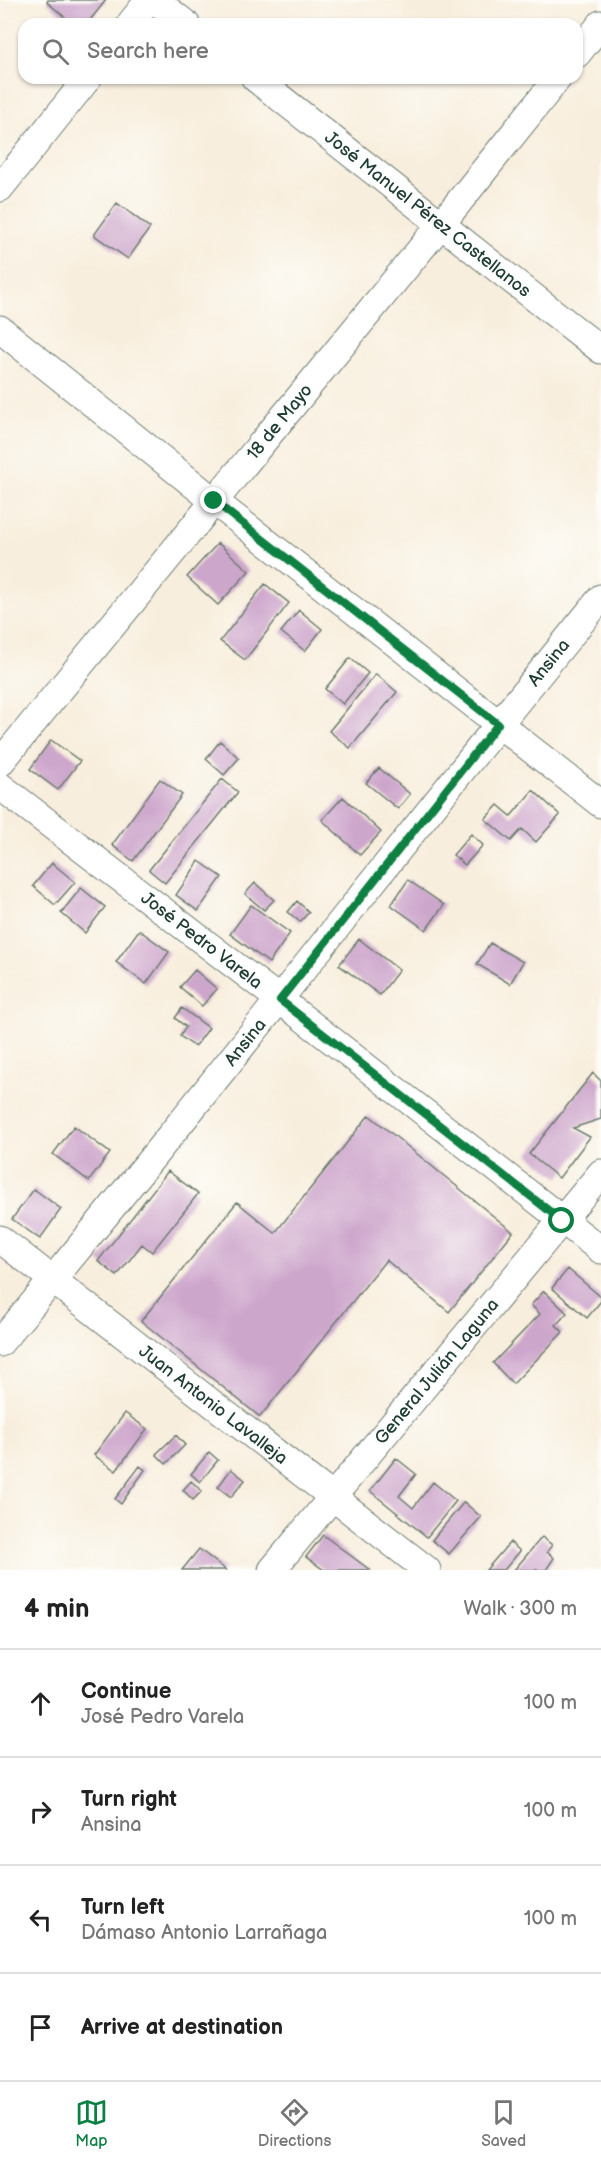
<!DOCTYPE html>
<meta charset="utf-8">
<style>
:root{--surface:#fff;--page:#f6f6f6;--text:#222;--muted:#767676;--line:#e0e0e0;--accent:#0b8043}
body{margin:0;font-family:"Balsamiq Sans",sans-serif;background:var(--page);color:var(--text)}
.stop{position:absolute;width:18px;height:18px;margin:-14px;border:4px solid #0b8043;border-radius:50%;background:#fff}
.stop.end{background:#0b8043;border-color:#fff;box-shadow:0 2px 6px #0008}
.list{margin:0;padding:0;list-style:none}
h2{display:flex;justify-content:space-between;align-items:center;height:78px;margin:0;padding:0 24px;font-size:26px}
h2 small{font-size:20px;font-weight:400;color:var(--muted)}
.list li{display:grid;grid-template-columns:39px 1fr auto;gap:18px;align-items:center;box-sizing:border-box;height:108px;padding:0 24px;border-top:2px solid var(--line)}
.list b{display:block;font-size:22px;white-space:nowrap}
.list p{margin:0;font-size:20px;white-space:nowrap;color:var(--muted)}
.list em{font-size:20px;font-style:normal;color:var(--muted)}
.icon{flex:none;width:33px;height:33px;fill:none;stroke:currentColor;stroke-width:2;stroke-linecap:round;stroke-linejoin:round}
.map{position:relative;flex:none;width:601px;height:1570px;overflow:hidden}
.search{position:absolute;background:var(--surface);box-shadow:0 2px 4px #0004;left:18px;right:18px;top:18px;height:66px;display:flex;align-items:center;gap:15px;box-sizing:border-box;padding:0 21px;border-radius:18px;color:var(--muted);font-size:22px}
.sheet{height:510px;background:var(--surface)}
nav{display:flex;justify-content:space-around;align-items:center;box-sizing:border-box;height:84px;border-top:2px solid var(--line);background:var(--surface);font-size:16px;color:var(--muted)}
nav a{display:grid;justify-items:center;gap:3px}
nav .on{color:var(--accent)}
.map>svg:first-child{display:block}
.building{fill:#cda6cc}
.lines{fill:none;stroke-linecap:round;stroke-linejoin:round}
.street-casing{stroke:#6b7b6f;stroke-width:29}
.street{stroke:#fff;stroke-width:27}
.route{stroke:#0b8043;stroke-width:8}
.labels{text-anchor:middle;stroke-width:4.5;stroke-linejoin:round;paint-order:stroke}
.street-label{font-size:18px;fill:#1f3d34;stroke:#fdfcf7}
</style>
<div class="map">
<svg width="601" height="1570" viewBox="0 0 601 1570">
<rect width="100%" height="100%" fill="#fdfcf7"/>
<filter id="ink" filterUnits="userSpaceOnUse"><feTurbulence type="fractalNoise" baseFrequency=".0167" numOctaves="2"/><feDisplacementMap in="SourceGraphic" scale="12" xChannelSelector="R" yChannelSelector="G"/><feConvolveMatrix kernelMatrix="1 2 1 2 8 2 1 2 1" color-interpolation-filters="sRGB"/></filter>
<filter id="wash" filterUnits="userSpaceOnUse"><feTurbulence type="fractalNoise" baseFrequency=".008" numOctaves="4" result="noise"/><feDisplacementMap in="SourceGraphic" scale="24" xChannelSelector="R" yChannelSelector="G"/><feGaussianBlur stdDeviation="1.35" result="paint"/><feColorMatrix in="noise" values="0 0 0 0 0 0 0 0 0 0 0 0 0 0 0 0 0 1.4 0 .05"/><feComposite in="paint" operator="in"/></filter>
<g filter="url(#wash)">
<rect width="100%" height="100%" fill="#f8eedd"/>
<g id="blocks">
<path class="building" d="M 48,0 L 106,0 L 87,24 L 73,24 L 47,2 Z
M 117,203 L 150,228 L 128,259 L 94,235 Z
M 218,543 L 249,571 L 218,605 L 187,577 Z
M 265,584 L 289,603 L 245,660 L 220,641 Z
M 299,610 L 322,629 L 305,651 L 281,632 Z
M 350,658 L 368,673 L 343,704 L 325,689 Z
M 376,674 L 397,692 L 350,748 L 329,731 Z
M 51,740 L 80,761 L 58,790 L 30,769 Z
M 220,741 L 239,758 L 224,775 L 206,759 Z
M 379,768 L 410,794 L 398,809 L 366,783 Z
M 160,779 L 182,795 L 133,861 L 112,845 Z
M 222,779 L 238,792 L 165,883 L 149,870 Z
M 533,790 L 560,815 L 536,842 L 522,829 L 511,841 L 485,819 L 498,805 L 511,816 Z
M 343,797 L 381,832 L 360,855 L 322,820 Z
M 471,834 L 483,845 L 465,865 L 453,855 Z
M 199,861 L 222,877 L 198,911 L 176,895 Z
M 52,863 L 75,882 L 55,905 L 33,886 Z
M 408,880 L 444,905 L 426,930 L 391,905 Z
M 255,883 L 274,900 L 264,910 L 245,894 Z
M 81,888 L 105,907 L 85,933 L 61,913 Z
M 297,901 L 309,912 L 300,922 L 288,912 Z
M 251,905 L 290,933 L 269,963 L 230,934 Z
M 139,930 L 169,952 L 146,984 L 116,962 Z
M 359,939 L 399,970 L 380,995 L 339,965 Z
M 490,943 L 523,962 L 510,984 L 477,964 Z
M 195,970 L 217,989 L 202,1006 L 180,987 Z
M 182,1008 L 209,1028 L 195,1047 L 180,1036 L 186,1027 L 175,1018 Z
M 593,1073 L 601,1081 L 601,1119 L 573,1128 L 590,1137 L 559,1178 L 529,1154 Z
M 369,1115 L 513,1232 L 449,1312 L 386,1260 L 260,1417 L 141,1321 L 237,1202 L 275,1233 Z
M 74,1126 L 110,1153 L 89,1181 L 53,1154 Z
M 168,1171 L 198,1194 L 152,1252 L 142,1244 L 117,1276 L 98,1261 Z
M 34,1189 L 61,1209 L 40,1239 L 12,1219 Z
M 568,1269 L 601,1297 L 601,1301 L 587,1318 L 552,1288 Z
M 544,1291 L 567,1313 L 556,1325 L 563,1332 L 513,1384 L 493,1363 L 540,1314 L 531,1305 Z
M 125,1413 L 147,1429 L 116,1471 L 94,1455 Z
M 176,1435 L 185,1445 L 166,1464 L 156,1454 Z
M 209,1452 L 218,1460 L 200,1482 L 191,1474 Z
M 396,1458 L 416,1474 L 399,1496 L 413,1508 L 433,1482 L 456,1501 L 427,1537 L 370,1491 Z
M 140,1466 L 145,1470 L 121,1504 L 115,1499 Z
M 231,1469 L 245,1480 L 231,1497 L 218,1487 Z
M 191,1481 L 202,1491 L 193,1500 L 183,1490 Z
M 464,1502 L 481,1517 L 449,1554 L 432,1540 Z
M 323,1535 L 370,1570 L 324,1570 L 306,1557 Z
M 542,1537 L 552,1545 L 547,1552 L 554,1558 L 546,1570 L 514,1570 Z
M 510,1542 L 520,1551 L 504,1570 L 486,1570 Z
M 199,1549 L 226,1570 L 182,1570 Z"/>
</g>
</g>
<g filter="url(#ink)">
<use href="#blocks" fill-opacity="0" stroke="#6b7b6f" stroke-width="1.5"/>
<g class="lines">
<defs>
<g id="street">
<path d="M 155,0 L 186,24"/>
<path d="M 130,24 L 149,0"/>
<path d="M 577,54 L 601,24"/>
<path id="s1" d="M 255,78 L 601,350"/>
<path d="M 0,188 L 88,78"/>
<path d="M 0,329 L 214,501 L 601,804"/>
<path id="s2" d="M 0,763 L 442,223 L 558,78"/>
<path id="s3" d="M 0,786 L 280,1000 L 601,1250"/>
<path id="s4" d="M 0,1239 L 427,1570"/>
<path id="s5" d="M 0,1343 C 205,1098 399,845 601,598"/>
<path id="s6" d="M 272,1570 L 601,1173"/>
</g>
</defs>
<use href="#street" class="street-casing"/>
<use href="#street" class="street"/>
</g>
</g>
<g class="lines" filter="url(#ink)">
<path class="route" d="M 214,501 L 498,724 L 280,1000 L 562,1221"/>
</g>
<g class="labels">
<g class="street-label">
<text dy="6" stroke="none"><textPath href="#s1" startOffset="220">José Manuel Pérez Castellanos</textPath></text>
<text dy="6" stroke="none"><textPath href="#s2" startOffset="441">18 de Mayo</textPath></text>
<text dy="6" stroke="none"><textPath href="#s5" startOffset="874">Ansina</textPath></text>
<text dy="6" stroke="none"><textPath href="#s3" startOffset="254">José Pedro Varela</textPath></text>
<text dy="6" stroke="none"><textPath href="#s5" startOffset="388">Ansina</textPath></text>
<text dy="6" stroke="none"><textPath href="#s6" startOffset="258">General Julián Laguna</textPath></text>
<text dy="6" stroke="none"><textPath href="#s4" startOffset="270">Juan Antonio Lavalleja</textPath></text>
</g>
</g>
</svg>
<div class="stop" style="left:562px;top:1221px"></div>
<div class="stop end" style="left:214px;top:501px"></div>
<div class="search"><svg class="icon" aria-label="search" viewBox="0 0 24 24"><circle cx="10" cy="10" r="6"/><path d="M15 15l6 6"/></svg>Search here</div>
</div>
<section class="sheet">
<h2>4 min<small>Walk · 300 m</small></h2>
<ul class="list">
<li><svg class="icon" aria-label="ahead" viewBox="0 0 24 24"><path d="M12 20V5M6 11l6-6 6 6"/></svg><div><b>Continue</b><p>José Pedro Varela</p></div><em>100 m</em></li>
<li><svg class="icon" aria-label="right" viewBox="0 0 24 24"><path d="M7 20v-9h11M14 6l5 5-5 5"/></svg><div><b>Turn right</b><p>Ansina</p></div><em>100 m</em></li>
<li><svg class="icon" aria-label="left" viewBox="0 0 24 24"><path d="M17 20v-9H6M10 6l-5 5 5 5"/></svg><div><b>Turn left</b><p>Dámaso Antonio Larrañaga</p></div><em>100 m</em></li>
<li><svg class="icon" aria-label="arrive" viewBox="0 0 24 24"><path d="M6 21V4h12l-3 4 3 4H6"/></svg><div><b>Arrive at destination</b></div></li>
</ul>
</section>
<nav>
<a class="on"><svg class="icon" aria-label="map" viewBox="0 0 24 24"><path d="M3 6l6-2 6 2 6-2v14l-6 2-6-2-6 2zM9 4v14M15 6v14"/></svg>Map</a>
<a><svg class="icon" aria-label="directions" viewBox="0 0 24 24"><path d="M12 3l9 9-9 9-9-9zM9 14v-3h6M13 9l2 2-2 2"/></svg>Directions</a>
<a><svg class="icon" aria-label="saved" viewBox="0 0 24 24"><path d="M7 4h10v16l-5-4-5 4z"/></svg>Saved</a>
</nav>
